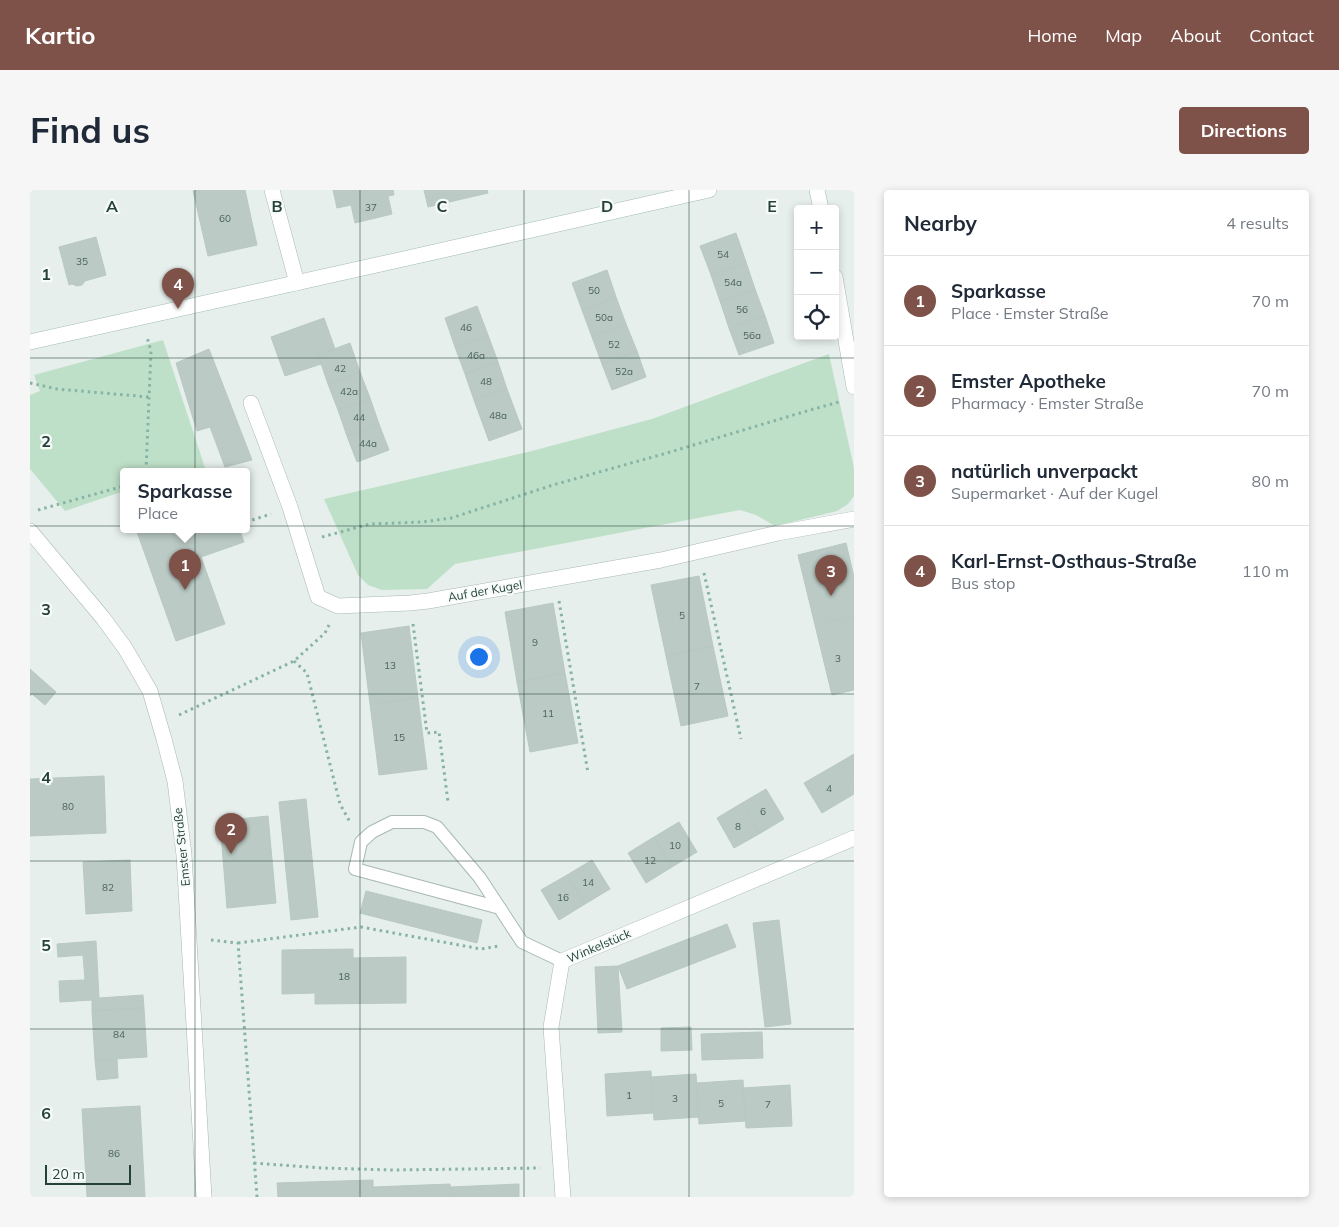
<!DOCTYPE html>
<meta charset="utf-8">
<style>
:root{--surface:#fff;--page:#f6f6f7;--text:#1f2937;--muted:#747a83;--line:#e0e1e3;--accent:#7f5249}
body{margin:0;font-family:Mulish,sans-serif;background:var(--page);color:var(--text)}
.controls{position:absolute;right:15px;top:15px;display:grid;overflow:hidden;border-radius:5px;box-shadow:0 2px 8px #0003}
.controls button{width:45px;height:45px;display:grid;place-items:center;padding:0;border:0;border-bottom:1px solid var(--line);background:var(--surface);color:var(--text);font:25px sans-serif}
.scale{position:absolute;left:15px;bottom:12px;width:86px;box-sizing:border-box;padding-left:5px;border:2px solid #24423a;border-top:0;font-size:14px;line-height:18px;white-space:nowrap;color:#24423a;-webkit-text-stroke:4px #f7fbf9;paint-order:stroke}
.you{position:absolute;left:448px;top:466px;width:18px;height:18px;margin:-12px;border:4px solid #fff;border-radius:50%;background:#1a73e8;box-shadow:0 0 0 8px #1a73e833}
.badge{display:grid;place-items:center;width:32px;height:32px;border-radius:50%;background:var(--accent);color:#fff;font-size:16px;font-weight:700}
.pin{position:absolute;translate:-50% -41px;filter:drop-shadow(0 1px 2px #0008)}
.pin::after{content:'';position:absolute;top:26px;width:18px;height:15px;background:inherit;clip-path:polygon(0 0,100% 0,50% 100%)}
.popup{position:absolute;left:90px;top:278px;width:130px;height:65px;box-sizing:border-box;display:grid;place-content:center;border-radius:5px;background:var(--surface);filter:drop-shadow(0 1px 4px #0005);font-size:16px;white-space:nowrap;color:var(--muted)}
.popup b{font-size:19px;color:var(--text)}
.popup::after{content:'';position:absolute;left:50%;top:100%;margin-left:-10px;border:10px solid transparent;border-top-color:var(--surface)}
.list{margin:0;padding:0;list-style:none}
h2{display:flex;justify-content:space-between;align-items:center;height:65px;margin:0;padding:0 20px;font-size:21px}
h2 small{font-size:16px;font-weight:400;color:var(--muted)}
.list li{display:grid;grid-template-columns:32px 1fr auto;gap:15px;align-items:center;box-sizing:border-box;height:90px;padding:0 20px;border-top:1px solid var(--line)}
.list b{display:block;font-size:19px;white-space:nowrap}
.list p{margin:0;font-size:16px;white-space:nowrap;color:var(--muted)}
.list em{font-size:16px;font-style:normal;color:var(--muted)}
.icon{flex:none;width:28px;height:28px;fill:none;stroke:currentColor;stroke-width:2;stroke-linecap:round;stroke-linejoin:round}
.map{position:relative;flex:none;width:824px;height:1007px;overflow:hidden;border-radius:5px}
header{display:flex;align-items:center;gap:30px;box-sizing:border-box;height:70px;padding:0 25px;background:var(--accent);color:#fff}
header strong{font-size:24px}
nav{display:flex;gap:28px;margin-inline-start:auto;font-size:18px}
.intro{display:flex;align-items:center;justify-content:space-between;box-sizing:border-box;height:120px;padding:0 30px}
h1{margin:0;font-size:35px}
.button{padding:12px 22px;border-radius:5px;background:var(--accent);color:#fff;font-size:18px;font-weight:700}
main{display:flex;gap:30px;padding:0 30px}
aside{flex:1;background:var(--surface);border-radius:5px;box-shadow:0 2px 8px #0003}
.map>svg:first-child{display:block}
.green{fill:#bfe0c8}
.building{fill:#bbcac4;stroke:#b8c9c2}
.lines{fill:none;stroke-linecap:round;stroke-linejoin:round}
.service-casing{stroke:#a8b8b2;stroke-width:14}
.minor-casing{stroke:#a8b8b2;stroke-width:16}
.tertiary-casing{stroke:#a8b8b2;stroke-width:16}
.secondary-casing{stroke:#a4bbb3;stroke-width:16}
.path{stroke:#86b3a5;stroke-width:3;stroke-dasharray:2.5 4;stroke-linecap:butt}
.service{stroke:#fff;stroke-width:12}
.minor{stroke:#fff;stroke-width:15}
.tertiary{stroke:#fff;stroke-width:15}
.secondary{stroke:#fff;stroke-width:15}
.grid{fill:none;stroke:#24423a;stroke-width:1;stroke-opacity:0.55}
.labels{text-anchor:middle;stroke-width:4.5;stroke-linejoin:round;paint-order:stroke}
.number-label{font-size:10px;fill:#4a645c}
.street-label{font-size:12px;fill:#24423a;stroke:#f7fbf9}
.grid-label{font-size:16px;text-anchor:middle;font-weight:bold;fill:#24423a;stroke:#f7fbf9;stroke-width:4.5;stroke-linejoin:round;paint-order:stroke}
</style>
<header>
<strong>Kartio</strong>
<nav><a>Home</a><a>Map</a><a>About</a><a>Contact</a></nav>
</header>
<div class="intro"><h1>Find us</h1><a class="button">Directions</a></div>
<main>
<div class="map">
<svg width="824" height="1007" viewBox="0 0 824 1007">
<rect width="100%" height="100%" fill="#e6efeb"/>
<path class="green" d="M 133,150 L 176,281 L 94,281 L 94,301 L 35,321 L 0,279 L 0,205 L 10,201 L 4,185 Z
M 799,164 L 824,278 L 824,306 L 818,314 L 807,321 L 745,336 L 726,325 L 710,320 L 425,374 L 397,399 L 352,400 L 338,395 L 328,385 L 294,309 L 498,262 L 622,229 Z"/>
<path class="building" d="M 169,0 L 215,0 L 227,55 L 178,66 L 163,1 Z
M 303,0 L 363,0 L 364,5 L 358,6 L 362,24 L 325,33 L 321,15 L 307,18 Z
M 394,0 L 457,0 L 458,3 L 398,17 Z
M 706,43 L 716,72 L 681,85 L 670,56 Z
M 66,47 L 76,85 L 55,91 L 52,95 L 47,96 L 42,94 L 39,95 L 29,57 Z
M 716,72 L 725,99 L 690,111 L 681,85 Z
M 577,80 L 586,107 L 552,120 L 542,93 Z
M 725,99 L 735,126 L 699,138 L 690,111 Z
M 586,107 L 596,134 L 562,147 L 552,120 Z
M 447,116 L 458,145 L 425,157 L 415,128 Z
M 735,126 L 744,153 L 709,165 L 699,138 Z
M 294,128 L 305,159 L 288,165 L 291,174 L 255,186 L 241,147 Z
M 596,134 L 607,161 L 572,174 L 562,147 Z
M 458,145 L 468,172 L 435,184 L 425,157 Z
M 320,153 L 330,182 L 298,194 L 288,165 Z
M 179,159 L 222,270 L 195,277 L 180,237 L 167,241 L 146,173 Z
M 607,161 L 616,187 L 582,200 L 572,174 Z
M 468,172 L 477,199 L 444,210 L 435,184 Z
M 330,182 L 340,208 L 308,220 L 298,194 Z
M 477,199 L 492,239 L 459,251 L 444,210 Z
M 340,208 L 349,234 L 317,246 L 308,220 Z
M 349,234 L 359,260 L 327,272 L 317,246 Z
M 106,339 L 209,339 L 214,352 L 171,367 L 195,434 L 146,451 Z
M 816,353 L 824,387 L 824,426 L 785,435 L 768,365 Z
M 669,386 L 683,456 L 636,466 L 621,395 Z
M 523,413 L 535,483 L 487,492 L 475,422 Z
M 824,426 L 824,500 L 802,505 L 785,435 Z
M 379,436 L 388,508 L 340,514 L 331,443 Z
M 683,456 L 698,526 L 651,536 L 636,466 Z
M 0,479 L 26,502 L 15,515 L 2,504 L 0,506 Z
M 535,483 L 548,553 L 500,562 L 487,492 Z
M 388,508 L 397,579 L 349,585 L 340,514 Z
M 824,564 L 824,602 L 807,574 Z
M 807,574 L 824,604 L 792,623 L 774,593 Z
M 74,586 L 76,643 L 0,646 L 0,589 Z
M 736,599 L 754,629 L 729,644 L 712,613 Z
M 276,609 L 288,727 L 261,730 L 249,612 Z
M 712,613 L 729,644 L 704,658 L 687,628 Z
M 238,626 L 246,713 L 197,718 L 190,631 Z
M 649,632 L 667,662 L 642,677 L 624,647 Z
M 624,647 L 642,677 L 616,693 L 598,663 Z
M 100,670 L 102,721 L 56,724 L 53,672 Z
M 562,670 L 580,699 L 555,714 L 537,685 Z
M 537,685 L 555,714 L 529,730 L 511,700 Z
M 336,701 L 452,730 L 447,753 L 330,723 Z
M 749,730 L 761,834 L 735,837 L 723,733 Z
M 697,734 L 706,757 L 597,799 L 588,776 Z
M 66,751 L 69,808 L 113,805 L 114,818 L 62,821 L 62,810 L 30,812 L 29,791 L 55,790 L 53,765 L 28,767 L 27,754 Z
M 323,759 L 323,768 L 376,767 L 376,813 L 285,814 L 285,803 L 252,804 L 252,760 Z
M 588,776 L 592,842 L 568,843 L 565,777 Z
M 114,818 L 117,867 L 65,870 L 62,821 Z
M 661,837 L 662,860 L 631,861 L 631,838 Z
M 732,842 L 733,868 L 672,870 L 671,844 Z
M 87,869 L 88,888 L 67,890 L 65,870 Z
M 621,881 L 623,923 L 577,926 L 575,884 Z
M 666,884 L 669,927 L 624,930 L 621,887 Z
M 713,890 L 715,931 L 669,934 L 667,893 Z
M 760,895 L 762,936 L 716,938 L 713,898 Z
M 110,916 L 115,1007 L 57,1007 L 52,919 Z
M 343,990 L 343,1007 L 248,1007 L 247,993 Z
M 420,994 L 421,1007 L 343,1007 L 343,997 Z
M 489,994 L 489,1007 L 421,1007 L 420,997 Z"/>
<g class="lines">
<defs>
<path id="service" d="M 470,718 L 325,679 L 331,652 L 342,642 L 362,632 L 394,632 L 407,637 L 450,688 L 492,752 L 532,771"/>
<path id="minor" d="M 242,0 L 267,93
M 787,0 L 791,19
M 805,87 L 824,197
M 221,213 L 260,317 L 288,407 L 308,416 L 380,413 L 398,411 L 631,370 L 748,343 L 824,329
M 533,1007 L 521,837 L 532,771 L 824,648"/>
<path id="tertiary" d="M 0,341 L 73,428 L 95,458 L 120,501 L 134,549 L 145,591 L 154,665 L 174,1007"/>
<path id="secondary" d="M 0,152 L 369,70 L 679,0"/>
</defs>
<use href="#service" class="service-casing"/>
<use href="#minor" class="minor-casing"/>
<use href="#tertiary" class="tertiary-casing"/>
<use href="#secondary" class="secondary-casing"/>
<path class="path" d="M 0,193 L 27,199 L 119,207
M 116,281 L 121,161 L 117,147
M 8,320 L 94,296
M 216,332 L 241,324
M 292,347 L 340,334 L 393,332 L 421,328 L 523,295 L 637,263 L 780,220 L 809,212
M 674,383 L 711,549
M 529,411 L 558,583
M 383,434 L 397,543 L 409,542 L 418,612
M 264,471 L 277,483 L 310,614 L 321,634
M 149,525 L 264,471 L 295,443 L 299,435
M 181,750 L 208,753 L 227,1007
M 208,753 L 331,737 L 451,759 L 469,756
M 224,973 L 291,978 L 363,980 L 510,978"/>
<use href="#service" class="service"/>
<use href="#minor" class="minor"/>
<use href="#tertiary" class="tertiary"/>
<use href="#secondary" class="secondary"/>
</g>
<path class="grid" d="M 165,0 L 165,1007M 330,0 L 330,1007M 494,0 L 494,1007M 659,0 L 659,1007M 0,168 L 824,168M 0,336 L 824,336M 0,504 L 824,504M 0,671 L 824,671M 0,839 L 824,839"/>
<g class="labels">
<g class="number-label">
<text x="341" y="21">37</text>
<text x="195" y="32">60</text>
<text x="693" y="68">54</text>
<text x="52" y="75">35</text>
<text x="703" y="96">54a</text>
<text x="564" y="104">50</text>
<text x="712" y="123">56</text>
<text x="574" y="131">50a</text>
<text x="436" y="141">46</text>
<text x="722" y="149">56a</text>
<text x="584" y="158">52</text>
<text x="446" y="169">46a</text>
<text x="310" y="182">42</text>
<text x="594" y="185">52a</text>
<text x="456" y="195">48</text>
<text x="319" y="205">42a</text>
<text x="468" y="229">48a</text>
<text x="329" y="231">44</text>
<text x="338" y="257">44a</text>
<text x="652" y="429">5</text>
<text x="505" y="456">9</text>
<text x="808" y="472">3</text>
<text x="360" y="479">13</text>
<text x="667" y="500">7</text>
<text x="518" y="527">11</text>
<text x="369" y="551">15</text>
<text x="799" y="602">4</text>
<text x="38" y="620">80</text>
<text x="733" y="625">6</text>
<text x="708" y="640">8</text>
<text x="645" y="659">10</text>
<text x="620" y="674">12</text>
<text x="558" y="696">14</text>
<text x="78" y="701">82</text>
<text x="533" y="711">16</text>
<text x="314" y="790">18</text>
<text x="89" y="848">84</text>
<text x="599" y="909">1</text>
<text x="645" y="912">3</text>
<text x="691" y="917">5</text>
<text x="738" y="918">7</text>
<text x="84" y="967">86</text>
</g>
<g class="street-label">
<text transform="translate(455 401) rotate(-10)" y="4">Auf der Kugel</text>
<text transform="translate(152 657) rotate(-96)" y="4">Emster Straße</text>
<text transform="translate(569 756) rotate(-23)" y="4">Winkelstück</text>
</g>
</g>
<g class="grid-label">
<text x="82" y="22">A</text>
<text x="247" y="22">B</text>
<text x="412" y="22">C</text>
<text x="577" y="22">D</text>
<text x="742" y="22">E</text>
<text x="16" y="90">1</text>
<text x="16" y="257">2</text>
<text x="16" y="425">3</text>
<text x="16" y="593">4</text>
<text x="16" y="761">5</text>
<text x="16" y="929">6</text>
</g>
</svg>
<div class="controls">
<button>+</button>
<button>−</button>
<button><svg class="icon" aria-label="locate" viewBox="0 0 24 24"><circle cx="12" cy="12" r="6"/><path d="M12 2v4M12 18v4M2 12h4M18 12h4"/></svg></button>
</div>
<div class="scale">20 m</div>
<div class="you"></div>
<div class="pin badge" style="left:155px;top:400px">1</div>
<div class="popup"><b>Sparkasse</b>Place</div>
<div class="pin badge" style="left:201px;top:664px">2</div>
<div class="pin badge" style="left:801px;top:406px">3</div>
<div class="pin badge" style="left:148px;top:119px">4</div>
</div>
<aside>
<h2>Nearby<small>4 results</small></h2>
<ul class="list">
<li><span class="badge">1</span><div><b>Sparkasse</b><p>Place · Emster Straße</p></div><em>70 m</em></li>
<li><span class="badge">2</span><div><b>Emster Apotheke</b><p>Pharmacy · Emster Straße</p></div><em>70 m</em></li>
<li><span class="badge">3</span><div><b>natürlich unverpackt</b><p>Supermarket · Auf der Kugel</p></div><em>80 m</em></li>
<li><span class="badge">4</span><div><b>Karl-Ernst-Osthaus-Straße</b><p>Bus stop</p></div><em>110 m</em></li>
</ul>
</aside>
</main>
